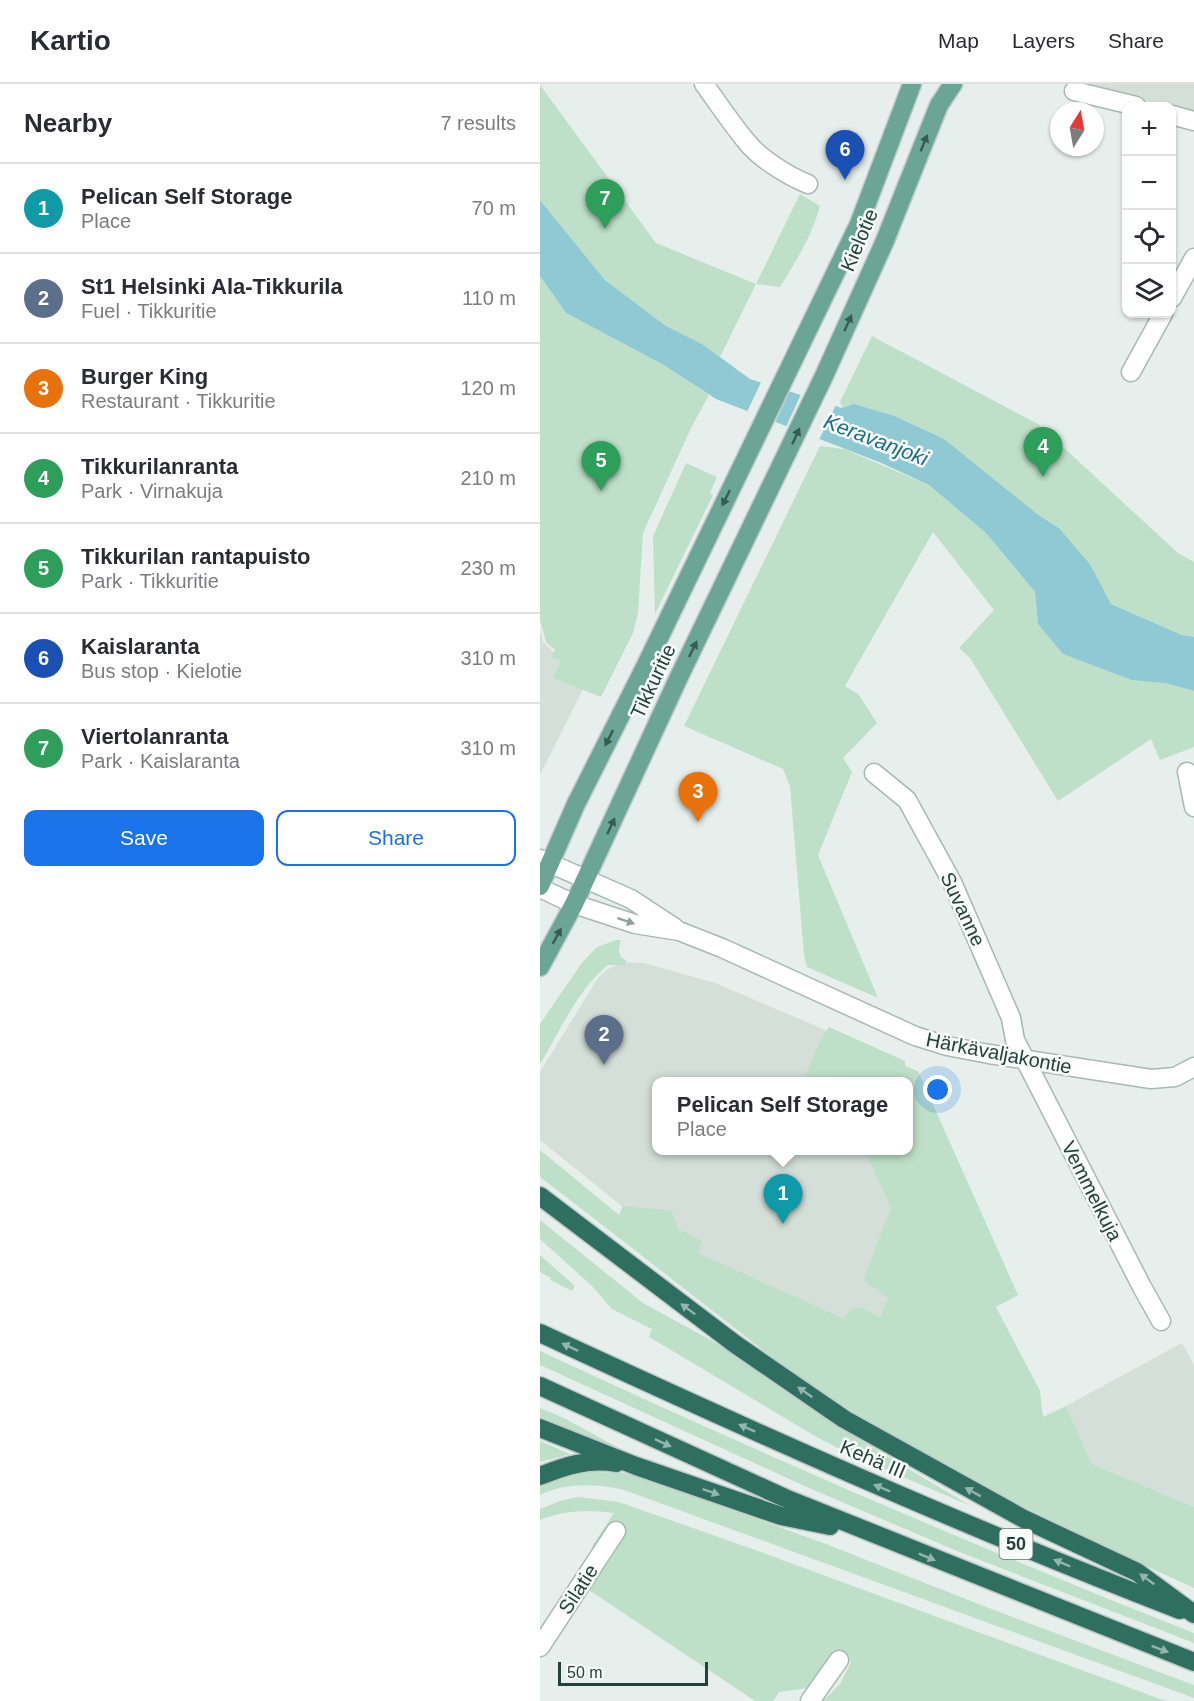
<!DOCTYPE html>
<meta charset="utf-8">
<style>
:root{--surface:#fff;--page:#f7f7f7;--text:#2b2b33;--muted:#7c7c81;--line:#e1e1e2;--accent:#1a73e8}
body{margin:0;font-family:Helvetica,sans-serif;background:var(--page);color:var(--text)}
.controls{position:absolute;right:18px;top:18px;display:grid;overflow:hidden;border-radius:12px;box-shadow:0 2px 4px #0004}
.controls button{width:54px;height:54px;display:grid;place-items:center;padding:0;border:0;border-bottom:2px solid var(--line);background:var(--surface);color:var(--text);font:30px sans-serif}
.compass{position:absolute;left:510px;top:18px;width:54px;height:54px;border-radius:50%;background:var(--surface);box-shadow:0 2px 4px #0004;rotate:11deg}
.scale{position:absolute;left:18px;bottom:15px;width:150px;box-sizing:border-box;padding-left:6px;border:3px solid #24423a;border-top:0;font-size:16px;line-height:21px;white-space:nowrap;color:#24423a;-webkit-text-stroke:4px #f7fbf9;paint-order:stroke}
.you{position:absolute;left:398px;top:1006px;width:21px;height:21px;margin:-15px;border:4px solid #fff;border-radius:50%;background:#1a73e8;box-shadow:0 0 0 9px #1a73e833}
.badge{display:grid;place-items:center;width:39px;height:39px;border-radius:50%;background:var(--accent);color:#fff;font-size:20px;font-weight:700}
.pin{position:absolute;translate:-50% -50px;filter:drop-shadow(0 2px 3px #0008)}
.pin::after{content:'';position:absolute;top:32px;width:21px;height:18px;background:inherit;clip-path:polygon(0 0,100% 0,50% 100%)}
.popup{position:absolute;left:112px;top:993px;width:261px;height:78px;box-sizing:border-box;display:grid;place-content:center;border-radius:12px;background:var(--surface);filter:drop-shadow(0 2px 4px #0005);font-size:20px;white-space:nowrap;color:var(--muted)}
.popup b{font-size:22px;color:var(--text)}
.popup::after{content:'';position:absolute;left:50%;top:100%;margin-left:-12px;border:12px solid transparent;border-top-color:var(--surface)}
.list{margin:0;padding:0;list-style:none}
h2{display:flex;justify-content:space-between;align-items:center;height:78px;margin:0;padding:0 24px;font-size:26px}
h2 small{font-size:20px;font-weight:400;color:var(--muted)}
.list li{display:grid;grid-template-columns:39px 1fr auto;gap:18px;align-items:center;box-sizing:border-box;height:90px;padding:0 24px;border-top:2px solid var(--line)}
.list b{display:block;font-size:22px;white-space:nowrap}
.list p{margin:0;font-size:20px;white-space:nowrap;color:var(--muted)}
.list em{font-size:20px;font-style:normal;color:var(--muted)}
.actions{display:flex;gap:12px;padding:18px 24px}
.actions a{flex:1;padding:14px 0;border:2px solid var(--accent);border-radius:12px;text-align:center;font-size:21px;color:var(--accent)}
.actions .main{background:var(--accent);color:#fff}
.icon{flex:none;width:33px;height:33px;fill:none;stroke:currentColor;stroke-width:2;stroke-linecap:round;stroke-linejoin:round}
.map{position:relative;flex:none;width:654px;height:1617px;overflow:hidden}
header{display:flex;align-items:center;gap:36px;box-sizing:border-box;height:84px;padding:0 30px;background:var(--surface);border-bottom:2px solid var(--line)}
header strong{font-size:28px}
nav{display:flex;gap:33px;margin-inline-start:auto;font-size:21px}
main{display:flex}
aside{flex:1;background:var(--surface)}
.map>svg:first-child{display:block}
.built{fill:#d4dfda}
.green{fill:#bfe0c8}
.water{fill:#8ec9d4}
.pier{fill:#e6efeb}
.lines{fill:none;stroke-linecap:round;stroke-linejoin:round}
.minor-casing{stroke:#a8b8b2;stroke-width:21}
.major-casing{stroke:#c2cac8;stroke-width:21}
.highway-casing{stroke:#c2cac8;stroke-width:21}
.minor{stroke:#fff;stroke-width:18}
.major{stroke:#6aa596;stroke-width:18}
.highway{stroke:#2f6f62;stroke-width:18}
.oneway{fill:#365b51}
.oneway2{fill:#92a09c}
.oneway3{fill:#93b5ae}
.labels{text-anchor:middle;stroke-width:5;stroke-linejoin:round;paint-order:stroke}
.shield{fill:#f7fbf9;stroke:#637a73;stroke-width:1.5}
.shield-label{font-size:18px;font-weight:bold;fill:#24423a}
.street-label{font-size:20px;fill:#24423a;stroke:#f7fbf9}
.water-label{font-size:21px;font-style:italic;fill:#1c6f80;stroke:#f7fbf9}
</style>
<header>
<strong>Kartio</strong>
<nav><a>Map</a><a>Layers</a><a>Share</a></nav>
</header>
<main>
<aside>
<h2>Nearby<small>7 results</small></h2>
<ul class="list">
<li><span class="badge" style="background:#0f9aa8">1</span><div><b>Pelican Self Storage</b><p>Place</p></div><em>70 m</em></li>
<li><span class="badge" style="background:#5c6f8a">2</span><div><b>St1 Helsinki Ala-Tikkurila</b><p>Fuel · Tikkuritie</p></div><em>110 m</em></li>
<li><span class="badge" style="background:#e8710a">3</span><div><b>Burger King</b><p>Restaurant · Tikkuritie</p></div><em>120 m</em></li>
<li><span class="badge" style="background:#2e9e5b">4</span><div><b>Tikkurilanranta</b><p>Park · Virnakuja</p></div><em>210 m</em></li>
<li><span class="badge" style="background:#2e9e5b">5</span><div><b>Tikkurilan rantapuisto</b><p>Park · Tikkuritie</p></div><em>230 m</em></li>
<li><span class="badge" style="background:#1a4fb4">6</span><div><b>Kaislaranta</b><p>Bus stop · Kielotie</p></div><em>310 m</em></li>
<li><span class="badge" style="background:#2e9e5b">7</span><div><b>Viertolanranta</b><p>Park · Kaislaranta</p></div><em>310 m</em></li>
</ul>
<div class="actions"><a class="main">Save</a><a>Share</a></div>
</aside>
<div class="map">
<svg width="654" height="1617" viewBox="0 0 654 1617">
<rect width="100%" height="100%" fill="#e6efeb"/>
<path class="built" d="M 537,0 L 654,0 L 654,28 L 538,0 Z
M 0,545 L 3,558 L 46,599 L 0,691 Z
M 84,878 L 104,879 L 175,899 L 309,956 L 306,997 L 117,998 L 117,1066 L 336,1067 L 430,1325 L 130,1161 L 0,1056 L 0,988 L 58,894 L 68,885 Z
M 642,1259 L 654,1281 L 654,1423 L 552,1380 L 526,1322 Z"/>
<path class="green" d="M 0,1 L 116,159 L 216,200 L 260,110 L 280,122 C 272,152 256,177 240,203 L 216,200 L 180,273 L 162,260 L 126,242 L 65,196 L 0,116 Z
M 0,192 L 26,229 L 122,280 L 169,311 L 151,344 L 103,449 L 98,529 L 93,549 L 61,613 L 13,594 L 21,577 L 12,573 L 15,566 L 6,558 L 0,536 Z
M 332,252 L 498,340 L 638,469 L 654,478 L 654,553 L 642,551 L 571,520 L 550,480 L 519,444 L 497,430 L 303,324 L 300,318 Z
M 280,362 L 304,365 L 389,401 L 446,449 L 495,508 L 498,540 L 625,599 L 654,607 L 654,663 L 620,676 L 611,655 L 518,717 L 430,574 L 419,564 L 454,526 L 393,448 L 305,602 L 319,611 L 337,639 L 303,674 L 312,688 L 278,771 L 338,914 L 267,883 L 264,871 L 250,702 L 243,685 L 144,642 Z
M 146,379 L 177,393 L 170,409 L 173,411 L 115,530 L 113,452 Z
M 76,856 L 81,856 C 79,865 76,871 86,876 L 85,881 L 68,881 C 38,905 20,947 0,980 L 0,940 L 41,880 L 57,863 Z
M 289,943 L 365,977 L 365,982 L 378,987 L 478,1211 L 456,1223 L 500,1307 L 503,1333 L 526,1322 L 552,1380 L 654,1423 L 654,1504 C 527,1446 402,1386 285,1310 C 243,1283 204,1251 165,1221 C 110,1178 55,1135 0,1093 L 0,1066 L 79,1131 L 83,1122 L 127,1126 L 132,1128 L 138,1145 L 163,1157 L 158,1169 L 304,1235 C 316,1216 323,1225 340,1233 L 349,1214 L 328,1200 L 324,1194 L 351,1124 L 325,1067 L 369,1066 L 369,998 L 263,997 L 281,956 Z
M 0,1136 L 103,1219 L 178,1260 L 313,1352 L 431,1422 L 311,1371 L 275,1352 L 109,1253 L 112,1245 L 72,1225 L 53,1203 L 0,1155 Z
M 0,1171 L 35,1202 L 32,1207 L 10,1196 L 11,1194 L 0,1188 Z
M 0,1267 C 215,1367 433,1462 654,1549 L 654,1559 L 417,1467 L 269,1404 L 0,1281 Z
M 0,1324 L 24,1334 L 75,1362 L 70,1363 L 0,1334 Z
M 0,1357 L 30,1370 L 0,1378 Z
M 50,1388 L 83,1389 L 109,1396 L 286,1460 L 441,1521 L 654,1601 L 654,1614 L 84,1406 C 57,1400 26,1398 0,1411 L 0,1401 L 20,1394 Z
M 38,1413 L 79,1418 L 204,1462 L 626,1617 L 283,1617 L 300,1600 L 311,1578 L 308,1573 L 302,1570 L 276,1603 L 239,1608 L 233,1617 L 215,1617 L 49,1506 L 73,1471 L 71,1463 L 51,1464 L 74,1429 C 49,1426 24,1426 0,1436 L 0,1425 L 20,1417 Z"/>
<path class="water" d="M 0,116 L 65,196 L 126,242 L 162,260 L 210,295 L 302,324 L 314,320 L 354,332 L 404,355 L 497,430 L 519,444 L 550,480 L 571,520 L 642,551 L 654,553 L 654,607 L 625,599 L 592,596 L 523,570 L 498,540 L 495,508 L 446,449 L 389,401 L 339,378 L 176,315 L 122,280 L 26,229 L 0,192 Z"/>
<path class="pier" d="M 222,296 L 251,304 L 234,341 L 206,330 Z
M 262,308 L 297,319 L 278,358 L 245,345 Z"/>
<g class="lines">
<defs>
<path id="minor" d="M 164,0 C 178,19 191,39 206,57 C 219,74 248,92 268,100
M 534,7 L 596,22
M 632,31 L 654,37
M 632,214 L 654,174
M 591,288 L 623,230
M 647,688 L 654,723
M 334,689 L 367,716 L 412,798 L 471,934 L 475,956 L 602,1203 L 621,1237
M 0,775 L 91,815 L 135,844
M 0,804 L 34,820 L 95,840 L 139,847 L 182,864 L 375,952 L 407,962 L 449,970 L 611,995 L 635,993 L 654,983
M 0,1563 L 76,1447
M 270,1617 L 299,1576"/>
<path id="major" d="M 0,802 L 36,720 L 105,583 L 319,140 L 372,0
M 0,883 L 34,820 L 138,595 L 284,292 L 344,159 L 399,21 L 413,0"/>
<path id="highway" d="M 0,1112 L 195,1260 L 304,1335 L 484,1435 L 597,1488 L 654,1530
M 0,1249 C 211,1347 423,1442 640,1526
M 0,1302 L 245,1414 L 654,1578
M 0,1344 L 96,1382 L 241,1432 L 290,1442
M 0,1392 C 25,1382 49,1374 76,1379"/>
</defs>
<use href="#minor" class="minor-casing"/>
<use href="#major" class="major-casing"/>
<use href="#highway" class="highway-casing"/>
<use href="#minor" class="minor"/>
<use href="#major" class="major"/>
<use href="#highway" class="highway"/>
</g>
<defs><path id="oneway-solid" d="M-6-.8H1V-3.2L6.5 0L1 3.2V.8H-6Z" transform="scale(1.5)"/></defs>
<g class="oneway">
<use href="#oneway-solid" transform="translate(384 59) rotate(-68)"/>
<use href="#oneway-solid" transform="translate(308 239) rotate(-66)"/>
<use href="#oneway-solid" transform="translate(256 352) rotate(-65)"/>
<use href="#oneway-solid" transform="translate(186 414) rotate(116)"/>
<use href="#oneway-solid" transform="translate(153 565) rotate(-64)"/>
<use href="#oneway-solid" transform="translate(69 654) rotate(117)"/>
<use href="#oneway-solid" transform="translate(71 742) rotate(-65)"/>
<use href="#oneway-solid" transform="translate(17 852) rotate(-61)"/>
</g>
<use class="oneway2" href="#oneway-solid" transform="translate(86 837) rotate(18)"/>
<g class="oneway3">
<use href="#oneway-solid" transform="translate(148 1225) rotate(-143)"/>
<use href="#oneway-solid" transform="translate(30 1263) rotate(-155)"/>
<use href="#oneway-solid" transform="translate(265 1308) rotate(-145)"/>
<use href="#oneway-solid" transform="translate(207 1344) rotate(-156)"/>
<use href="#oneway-solid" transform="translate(123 1359) rotate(25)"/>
<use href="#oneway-solid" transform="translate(342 1404) rotate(-157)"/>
<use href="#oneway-solid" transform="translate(171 1408) rotate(19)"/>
<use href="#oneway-solid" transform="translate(433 1408) rotate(-151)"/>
<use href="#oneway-solid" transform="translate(387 1473) rotate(22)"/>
<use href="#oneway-solid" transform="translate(522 1479) rotate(-157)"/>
<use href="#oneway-solid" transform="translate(607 1495) rotate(-144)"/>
<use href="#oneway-solid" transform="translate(620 1565) rotate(21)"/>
</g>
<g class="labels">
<rect class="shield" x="459.5" y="1445" width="33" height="30" rx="4.5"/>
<g class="shield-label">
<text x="476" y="1466">50</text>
</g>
<g class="street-label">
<text transform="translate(319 156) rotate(-67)" y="7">Kielotie</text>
<text transform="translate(113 597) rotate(-65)" y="7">Tikkuritie</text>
<text transform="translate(423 825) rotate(65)" y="7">Suvanne</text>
<text transform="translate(459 969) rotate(11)" y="7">Härkävaljakontie</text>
<text transform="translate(552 1107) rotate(63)" y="7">Vemmelkuja</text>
<text transform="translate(333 1375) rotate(23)" y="7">Kehä III</text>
<text transform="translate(38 1505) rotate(-57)" y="7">Silatie</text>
</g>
<g class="water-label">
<text transform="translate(336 356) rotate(21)" y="7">Keravanjoki</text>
</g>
</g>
</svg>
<div class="controls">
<button>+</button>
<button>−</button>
<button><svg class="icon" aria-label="locate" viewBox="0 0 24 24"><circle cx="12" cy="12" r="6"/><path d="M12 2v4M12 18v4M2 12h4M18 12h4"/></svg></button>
<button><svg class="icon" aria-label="layers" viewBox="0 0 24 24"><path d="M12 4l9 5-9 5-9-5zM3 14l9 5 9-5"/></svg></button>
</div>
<svg class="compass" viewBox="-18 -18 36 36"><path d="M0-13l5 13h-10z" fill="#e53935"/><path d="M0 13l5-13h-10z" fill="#7c7c81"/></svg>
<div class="scale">50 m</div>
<div class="you"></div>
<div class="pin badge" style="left:243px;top:1140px;background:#0f9aa8">1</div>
<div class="popup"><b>Pelican Self Storage</b>Place</div>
<div class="pin badge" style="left:64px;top:981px;background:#5c6f8a">2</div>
<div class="pin badge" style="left:158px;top:738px;background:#e8710a">3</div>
<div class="pin badge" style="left:503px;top:393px;background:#2e9e5b">4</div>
<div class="pin badge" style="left:61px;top:407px;background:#2e9e5b">5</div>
<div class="pin badge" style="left:305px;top:96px;background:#1a4fb4">6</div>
<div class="pin badge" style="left:65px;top:145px;background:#2e9e5b">7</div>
</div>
</main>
